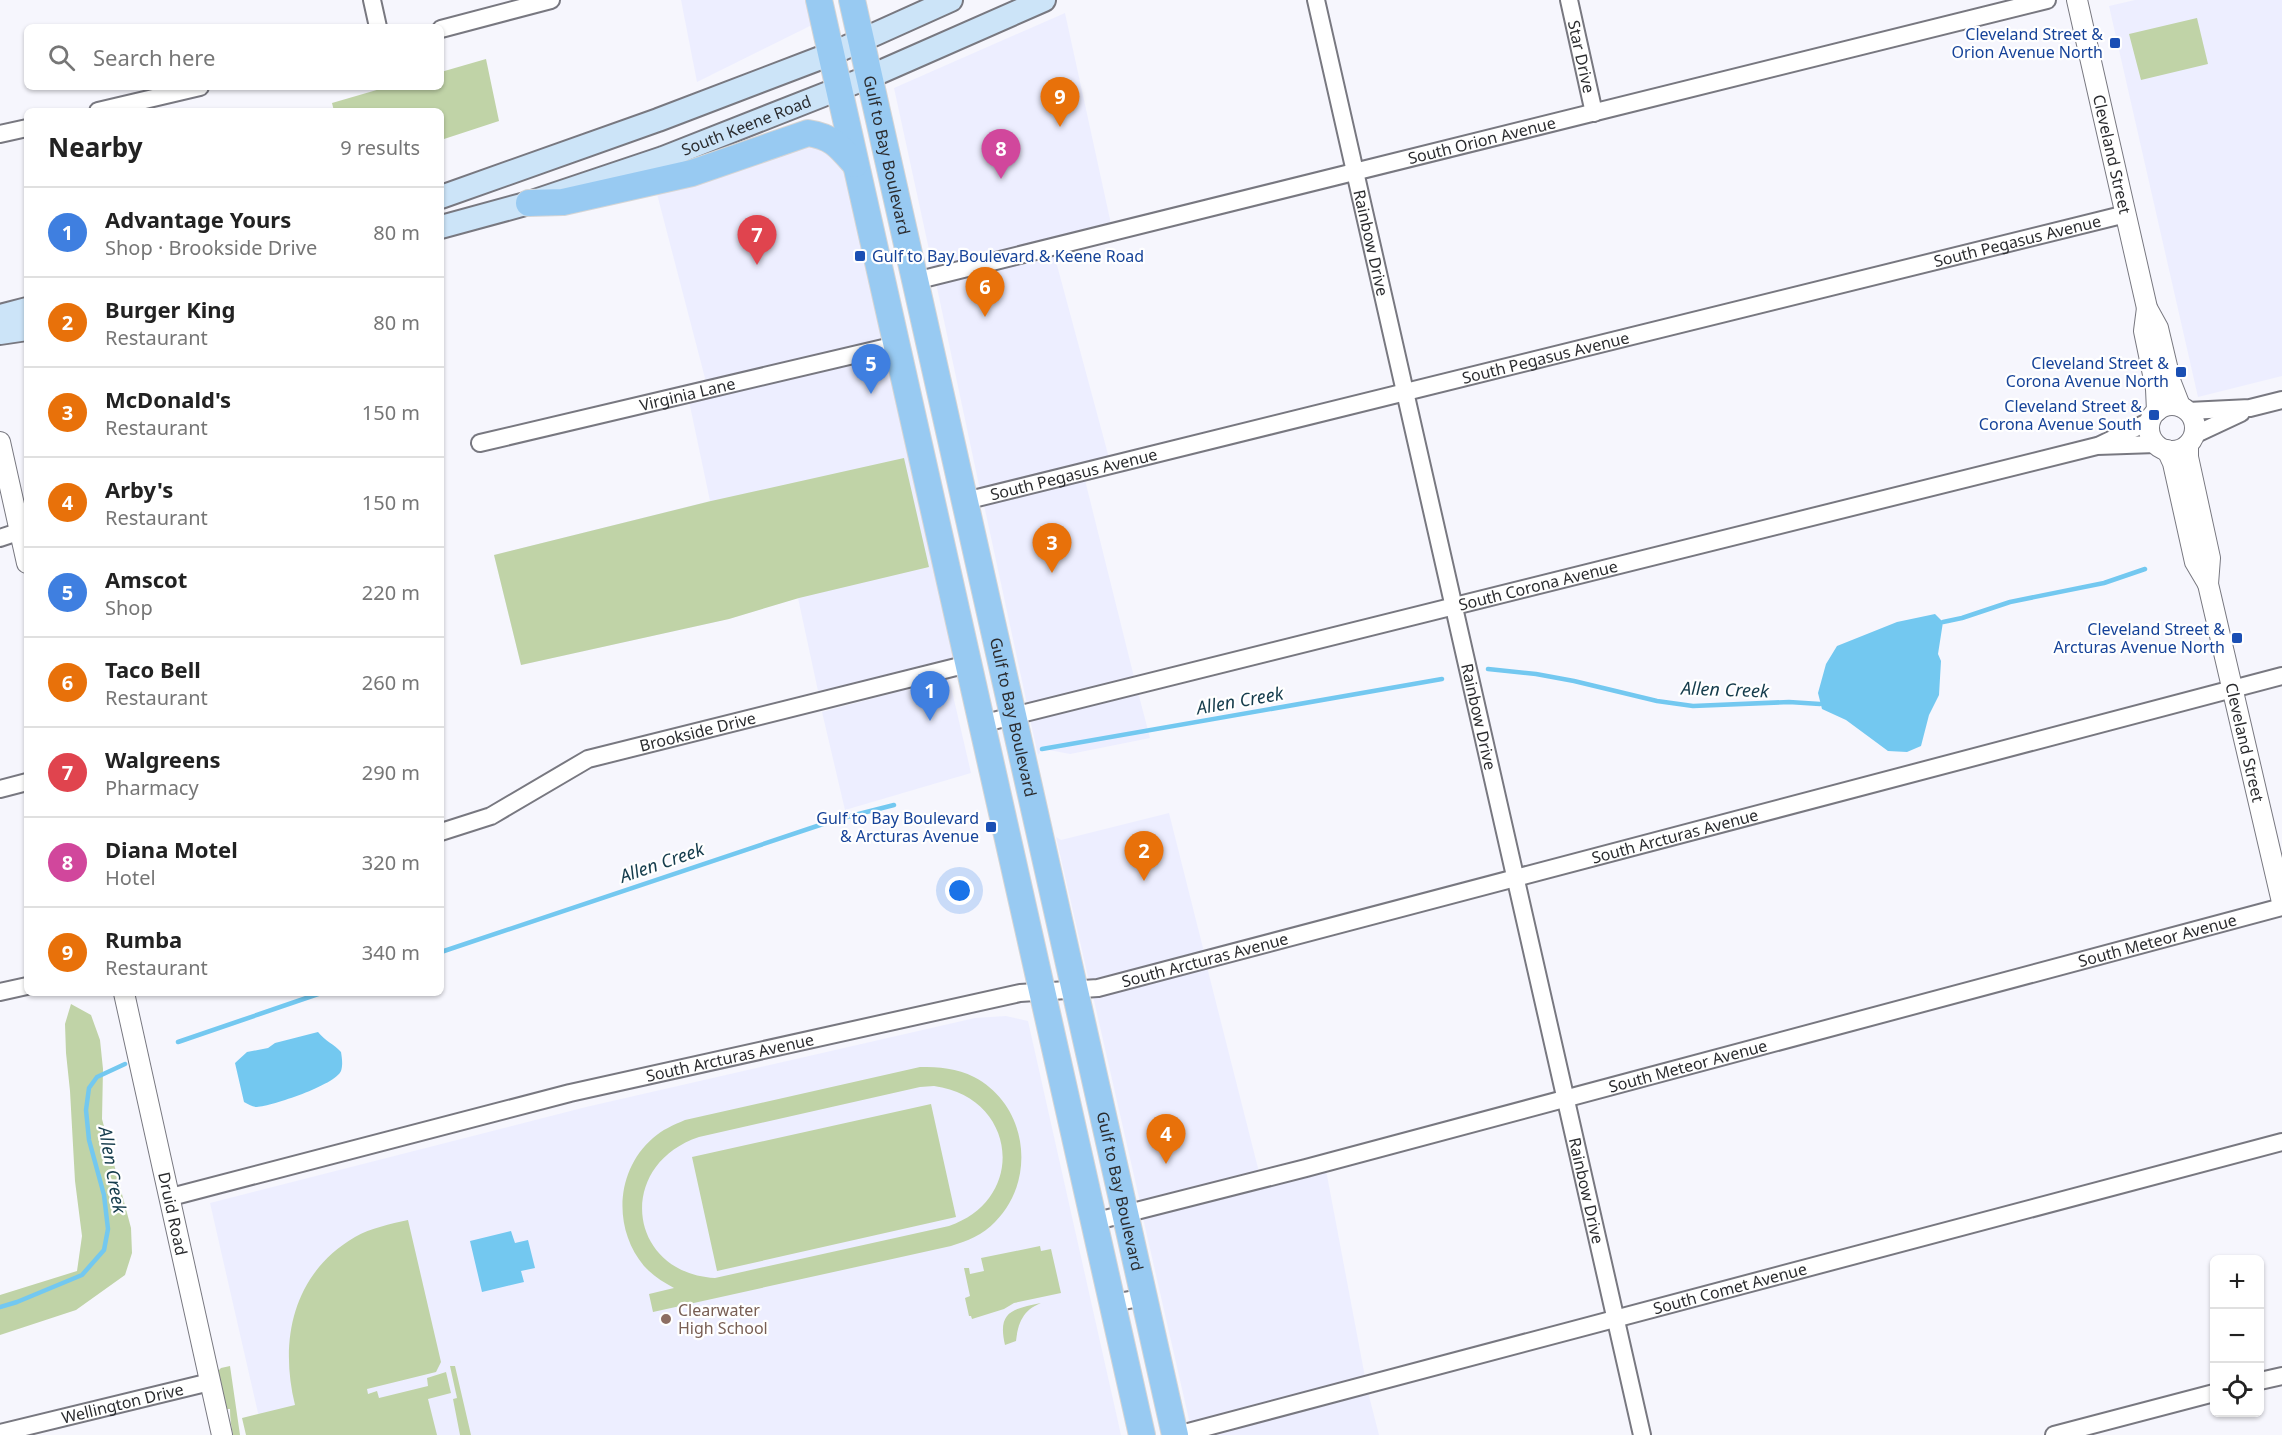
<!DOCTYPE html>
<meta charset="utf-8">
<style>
:root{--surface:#fff;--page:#f2f2f2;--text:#222;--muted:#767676;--line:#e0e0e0;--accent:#ea580c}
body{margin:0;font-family:"Noto Sans",sans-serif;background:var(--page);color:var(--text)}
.controls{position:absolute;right:18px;bottom:18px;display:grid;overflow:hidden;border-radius:9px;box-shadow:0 2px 4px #0004}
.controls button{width:54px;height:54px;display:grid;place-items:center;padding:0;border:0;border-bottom:2px solid var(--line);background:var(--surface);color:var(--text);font:30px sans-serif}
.you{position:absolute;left:960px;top:891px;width:21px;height:21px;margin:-15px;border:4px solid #fff;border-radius:50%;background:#1a73e8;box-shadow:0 0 0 9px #1a73e833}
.badge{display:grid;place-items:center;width:39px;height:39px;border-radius:50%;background:var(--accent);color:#fff;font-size:20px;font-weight:700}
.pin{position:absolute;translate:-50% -50px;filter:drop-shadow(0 2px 3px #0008)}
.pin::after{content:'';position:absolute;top:32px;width:21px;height:18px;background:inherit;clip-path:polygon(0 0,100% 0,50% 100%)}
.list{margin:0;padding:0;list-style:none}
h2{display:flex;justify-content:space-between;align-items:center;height:78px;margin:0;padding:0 24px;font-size:26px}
h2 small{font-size:20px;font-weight:400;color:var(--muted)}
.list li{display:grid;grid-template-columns:39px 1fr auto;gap:18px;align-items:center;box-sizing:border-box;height:90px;padding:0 24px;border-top:2px solid var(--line)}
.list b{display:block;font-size:22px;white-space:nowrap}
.list p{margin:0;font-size:20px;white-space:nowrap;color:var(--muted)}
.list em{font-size:20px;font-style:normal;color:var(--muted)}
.icon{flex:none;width:33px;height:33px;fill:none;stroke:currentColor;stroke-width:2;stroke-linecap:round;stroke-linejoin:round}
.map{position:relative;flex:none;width:2282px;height:1435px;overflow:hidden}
.search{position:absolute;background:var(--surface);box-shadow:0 2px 4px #0004;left:24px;top:24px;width:420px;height:66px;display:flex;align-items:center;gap:15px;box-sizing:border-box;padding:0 21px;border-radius:9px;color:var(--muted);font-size:22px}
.panel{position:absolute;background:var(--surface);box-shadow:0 2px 4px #0004;left:24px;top:108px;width:420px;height:888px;border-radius:9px}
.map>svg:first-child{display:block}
.built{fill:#edeeff}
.green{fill:#c0d3a7;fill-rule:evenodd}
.water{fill:#73c8f0}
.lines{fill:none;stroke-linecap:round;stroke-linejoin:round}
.stream{stroke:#73c8f0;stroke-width:4.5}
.minor-casing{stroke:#787880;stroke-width:20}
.tertiary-casing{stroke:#787880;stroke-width:22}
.secondary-casing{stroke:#787880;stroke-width:26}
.primary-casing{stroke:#d5d5d5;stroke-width:28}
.minor{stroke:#fff;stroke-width:16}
.tertiary{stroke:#fff;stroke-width:20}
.secondary{stroke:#cce4f8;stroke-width:22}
.primary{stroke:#98caf2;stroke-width:26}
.transit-dot{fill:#1a4fb4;stroke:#fff;stroke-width:2}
.education-dot{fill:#8d6e63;stroke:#fff;stroke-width:2}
.labels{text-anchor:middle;stroke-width:4.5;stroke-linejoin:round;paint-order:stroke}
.transit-label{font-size:16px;fill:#164399;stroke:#fff;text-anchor:end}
.street-label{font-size:16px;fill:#2b2c2f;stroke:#fff}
.education-label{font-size:16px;fill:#785e54;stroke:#fff;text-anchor:start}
.water-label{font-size:18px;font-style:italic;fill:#153c4c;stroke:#fff}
</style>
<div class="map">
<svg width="2282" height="1435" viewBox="0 0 2282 1435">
<rect width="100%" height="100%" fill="#f6f6fd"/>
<path class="built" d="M 681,0 L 811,0 L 816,23 L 697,82 Z
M 2135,0 L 2282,0 L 2282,376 L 2198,397 L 2109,6 Z
M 1065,13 L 1111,224 L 933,268 L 894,88 Z
M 799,143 L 819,143 L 848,169 L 885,340 L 706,382 L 657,194 L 709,181 Z
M 1054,254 L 1109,458 L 980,490 L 936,283 Z
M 888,355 L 954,660 L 818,691 L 798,598 L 729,619 L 521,665 L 494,555 L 710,501 L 689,401 Z
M 1085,480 L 1134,677 L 1027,704 L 984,505 Z
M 949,678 L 971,773 L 845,810 L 822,712 Z
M 1138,692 L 1150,738 L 1070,754 L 1049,750 L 1041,751 L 1038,755 L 1030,719 Z
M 1169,813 L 1204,952 L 1089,981 L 1056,837 L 1061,840 Z
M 1207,967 L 1259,1172 L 1140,1202 L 1093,996 Z
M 1006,1016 L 1028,1021 L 1121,1435 L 263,1435 L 210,1203 L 586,1107 L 975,1018 Z
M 1326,1170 L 1365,1377 L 1190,1424 L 1143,1218 Z
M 1368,1392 L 1379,1435 L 1207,1435 Z"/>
<path class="green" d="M 2197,18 L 2208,64 L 2141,80 L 2129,34 Z
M 486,59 L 499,121 L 441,140 L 441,111 L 334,111 L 332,103 L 387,87 L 441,87 L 441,72 Z
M 904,458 L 929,567 L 799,598 L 729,619 L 521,665 L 494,555 L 711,501 Z
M 71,1004 L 91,1015 L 100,1040 L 103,1069 L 102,1119 L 131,1228 L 132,1253 L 125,1275 L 76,1310 L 0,1335 L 0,1295 L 77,1271 L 82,1236 L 75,1181 L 70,1091 L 66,1053 L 65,1024 Z
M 920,1067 C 939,1067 957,1068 974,1077 C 1028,1105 1037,1180 995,1222 C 983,1235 967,1241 951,1246 L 653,1312 L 649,1294 L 674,1288 C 663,1282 653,1276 644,1266 C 613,1229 615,1171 653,1138 C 662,1130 673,1125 685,1120 ZM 934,1086 C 1017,1097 1028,1199 949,1226 L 715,1278 C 627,1273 615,1165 699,1137 L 920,1087 Z
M 931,1104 L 956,1217 L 717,1271 L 692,1157 Z
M 408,1220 L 441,1362 L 436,1372 L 367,1389 L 368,1394 L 377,1391 L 379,1398 L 428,1386 L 427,1378 L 446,1372 L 451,1393 L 428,1399 L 437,1435 L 246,1435 L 242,1418 L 295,1405 C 279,1340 293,1273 355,1237 C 371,1228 390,1224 408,1220 Z
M 1040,1246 L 1041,1251 L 1051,1249 L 1061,1293 L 1014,1303 L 1004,1309 L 972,1319 L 971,1316 L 969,1316 L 965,1298 L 970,1296 L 964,1268 L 969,1268 L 970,1274 L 984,1271 L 981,1258 Z
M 1041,1303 C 1023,1310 1018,1323 1016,1341 L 1005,1345 C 997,1311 1013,1309 1041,1303 Z
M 230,1366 L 240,1435 L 233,1435 C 231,1426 230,1417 230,1409 L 227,1409 L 218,1371 L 221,1368 Z
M 450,1366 L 455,1366 L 471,1435 L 460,1435 L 453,1399 L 457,1398 Z"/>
<path class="water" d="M 1935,614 L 1943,622 L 1938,654 L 1941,661 L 1939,695 L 1929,715 L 1921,746 L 1907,752 L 1888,751 L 1846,720 L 1822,709 L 1818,693 L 1826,664 L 1837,646 L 1897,622 Z
M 318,1032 C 325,1041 334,1044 341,1052 C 342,1058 343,1065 341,1071 C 335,1085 272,1106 257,1107 C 252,1107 248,1104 244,1102 L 235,1063 L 247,1052 L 268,1048 L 275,1043 Z
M 511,1231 L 515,1243 L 528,1240 L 535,1268 L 521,1271 L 524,1282 L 482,1292 L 470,1241 Z"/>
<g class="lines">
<path class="stream" d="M 1943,622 L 1962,618 L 2010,602 L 2104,583 L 2145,569
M 1488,669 L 1536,674 L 1574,681 L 1657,701 L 1693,706 L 1789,702 L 1820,704
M 1042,749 L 1442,679
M 441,952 L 835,820 L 894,805
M 178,1042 L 321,993
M 0,1307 L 17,1302 L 82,1275 L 104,1250 L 108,1229 L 104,1195 L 89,1140 L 86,1110 L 89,1088 L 97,1077 L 125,1064"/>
<defs>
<g id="minor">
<path d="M 372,0 L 378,27"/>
<path id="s1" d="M 1316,0 L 1642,1435"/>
<path id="s2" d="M 1569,0 L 1594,113"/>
<path d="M 441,29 L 551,0"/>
<path d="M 98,111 L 200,87"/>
<path d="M 0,134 L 27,128"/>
<path id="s3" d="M 915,281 L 2047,0"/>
<path d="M 2188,411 L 2250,408 L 2282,400"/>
<path d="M 2194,435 L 2241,413"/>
<path id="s4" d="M 480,443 L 896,345"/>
<path d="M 2100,445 L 2150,421"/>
<path id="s5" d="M 965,501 L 2126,214"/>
<path d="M 0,538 L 27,529"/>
<path id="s6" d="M 981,724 L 2097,446 L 2156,444"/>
<path d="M 0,789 L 27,782"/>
<path id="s7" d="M 441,832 L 491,816 L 588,759 L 968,664"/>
<path d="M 0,992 L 27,986"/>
<path id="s8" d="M 171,1197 L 570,1093 L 1020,993 L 1098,988 L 2282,676"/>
<path id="s9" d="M 1093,1222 L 1306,1168 L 2282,907"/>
<path d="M 1113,1303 L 1145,1297"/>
<path d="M 2260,1381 L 2282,1376"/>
<path id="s10" d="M 0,1433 L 210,1382"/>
<path id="s11" d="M 1177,1435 L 2282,1142"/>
<path d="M 2054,1435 L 2214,1393"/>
</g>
<g id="tertiary">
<path id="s12" d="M 2077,0 L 2147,308 L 2158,328 L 2171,383 L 2180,406"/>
<path d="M 2147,308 L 2144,331 L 2156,389 L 2157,411"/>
<circle cx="2172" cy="428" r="23"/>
<path d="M 0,442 L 27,563"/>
<path id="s13" d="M 2188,445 L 2188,457 L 2210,558 L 2208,584 L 2282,902"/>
<path d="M 2167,450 L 2173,463 L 2195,562 L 2208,584"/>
<path id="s14" d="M 124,993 L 222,1435"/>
</g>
<g id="secondary">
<path d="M 441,197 L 658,120 L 831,54 L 951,0"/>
<path id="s15" d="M 441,227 L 529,203 L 663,158 L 869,77 L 1044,0"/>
<path d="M 0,316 L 27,309"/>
<path d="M 0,333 L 27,329"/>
</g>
<g id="primary">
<path d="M 819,0 L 1142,1435"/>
<path id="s16" d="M 852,0 L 1175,1435"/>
<path d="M 529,203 L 563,202 L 692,173 L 808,133 C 833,137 839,146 855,164"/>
</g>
</defs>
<use href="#minor" class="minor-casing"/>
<use href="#tertiary" class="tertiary-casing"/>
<use href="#secondary" class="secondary-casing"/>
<use href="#primary" class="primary-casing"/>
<use href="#minor" class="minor"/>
<use href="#tertiary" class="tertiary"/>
<use href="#secondary" class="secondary"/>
<use href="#primary" class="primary"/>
</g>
<g class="transit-dot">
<rect x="2109" y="37" width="12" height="12" rx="3"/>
<rect x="854" y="250" width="12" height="12" rx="3"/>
<rect x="2175" y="366" width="12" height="12" rx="3"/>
<rect x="2148" y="409" width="12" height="12" rx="3"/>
<rect x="2231" y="632" width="12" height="12" rx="3"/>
<rect x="985" y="821" width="12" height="12" rx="3"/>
</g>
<circle class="education-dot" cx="666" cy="1319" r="6"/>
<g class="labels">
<g class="transit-label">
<text x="2103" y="40">Cleveland Street &amp;<tspan x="2103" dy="18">Orion Avenue North</tspan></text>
<text x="872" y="262" text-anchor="start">Gulf to Bay Boulevard &amp; Keene Road</text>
<text x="2169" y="369">Cleveland Street &amp;<tspan x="2169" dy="18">Corona Avenue North</tspan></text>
<text x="2142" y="412">Cleveland Street &amp;<tspan x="2142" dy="18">Corona Avenue South</tspan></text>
<text x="2225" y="635">Cleveland Street &amp;<tspan x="2225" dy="18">Arcturas Avenue North</tspan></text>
<text x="979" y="824">Gulf to Bay Boulevard<tspan x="979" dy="18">&amp; Arcturas Avenue</tspan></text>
</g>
<g class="street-label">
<text dy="6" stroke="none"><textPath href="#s2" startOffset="58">Star Drive</textPath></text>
<text dy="6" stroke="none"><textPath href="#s15" startOffset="322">South Keene Road</textPath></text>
<text dy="6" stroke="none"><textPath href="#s3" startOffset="584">South Orion Avenue</textPath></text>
<text dy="6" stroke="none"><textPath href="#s12" startOffset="158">Cleveland Street</textPath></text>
<text dy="6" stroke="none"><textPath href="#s16" startOffset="159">Gulf to Bay Boulevard</textPath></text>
<text dy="6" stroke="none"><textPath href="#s5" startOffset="1084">South Pegasus Avenue</textPath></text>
<text dy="6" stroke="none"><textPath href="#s1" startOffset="249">Rainbow Drive</textPath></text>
<text dy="6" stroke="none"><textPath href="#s5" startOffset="598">South Pegasus Avenue</textPath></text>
<text dy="6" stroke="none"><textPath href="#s4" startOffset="213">Virginia Lane</textPath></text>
<text dy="6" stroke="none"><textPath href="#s5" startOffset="112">South Pegasus Avenue</textPath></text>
<text dy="6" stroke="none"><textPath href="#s6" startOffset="574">South Corona Avenue</textPath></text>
<text dy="6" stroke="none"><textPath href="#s16" startOffset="735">Gulf to Bay Boulevard</textPath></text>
<text dy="6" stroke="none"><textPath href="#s1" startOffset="735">Rainbow Drive</textPath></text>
<text dy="6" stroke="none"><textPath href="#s7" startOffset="278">Brookside Drive</textPath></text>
<text dy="6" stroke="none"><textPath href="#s13" startOffset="304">Cleveland Street</textPath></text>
<text dy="6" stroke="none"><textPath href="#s8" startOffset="1548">South Arcturas Avenue</textPath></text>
<text dy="6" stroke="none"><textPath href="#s9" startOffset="1101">South Meteor Avenue</textPath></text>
<text dy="6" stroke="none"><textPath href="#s8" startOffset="1062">South Arcturas Avenue</textPath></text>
<text dy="6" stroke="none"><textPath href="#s8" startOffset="576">South Arcturas Avenue</textPath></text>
<text dy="6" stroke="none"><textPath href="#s9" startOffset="615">South Meteor Avenue</textPath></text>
<text dy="6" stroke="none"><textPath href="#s16" startOffset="1221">Gulf to Bay Boulevard</textPath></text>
<text dy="6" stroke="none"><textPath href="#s1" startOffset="1221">Rainbow Drive</textPath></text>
<text dy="6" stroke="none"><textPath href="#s14" startOffset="226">Druid Road</textPath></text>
<text dy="6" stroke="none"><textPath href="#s11" startOffset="572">South Comet Avenue</textPath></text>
<text dy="6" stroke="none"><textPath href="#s10" startOffset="126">Wellington Drive</textPath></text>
</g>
<g class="education-label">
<text x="678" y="1316">Clearwater<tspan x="678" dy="18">High School</tspan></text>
</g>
<g class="water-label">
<text transform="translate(1725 690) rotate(2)" y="6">Allen Creek</text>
<text transform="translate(1240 701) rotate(-10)" y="6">Allen Creek</text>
<text transform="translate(662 863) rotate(-19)" y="6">Allen Creek</text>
<text transform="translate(112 1170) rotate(80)" y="6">Allen Creek</text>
</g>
</g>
</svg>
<div class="controls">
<button>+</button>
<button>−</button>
<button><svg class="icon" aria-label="locate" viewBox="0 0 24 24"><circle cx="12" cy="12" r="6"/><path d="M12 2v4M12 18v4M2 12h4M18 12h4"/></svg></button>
</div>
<div class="you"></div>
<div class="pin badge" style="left:930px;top:721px;background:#3f7fe0">1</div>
<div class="pin badge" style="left:1144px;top:881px;background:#e8710a">2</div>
<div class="pin badge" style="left:1052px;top:573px;background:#e8710a">3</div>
<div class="pin badge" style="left:1166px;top:1164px;background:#e8710a">4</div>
<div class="pin badge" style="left:871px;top:394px;background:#3f7fe0">5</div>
<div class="pin badge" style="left:985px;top:317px;background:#e8710a">6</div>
<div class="pin badge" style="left:757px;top:265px;background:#e0444e">7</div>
<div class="pin badge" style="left:1001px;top:179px;background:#d1479c">8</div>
<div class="pin badge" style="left:1060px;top:127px;background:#e8710a">9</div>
<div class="search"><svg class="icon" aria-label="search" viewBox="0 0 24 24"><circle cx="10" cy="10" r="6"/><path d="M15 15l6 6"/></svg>Search here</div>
<section class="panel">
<h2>Nearby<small>9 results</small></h2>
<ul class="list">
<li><span class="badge" style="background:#3f7fe0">1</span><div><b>Advantage Yours</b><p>Shop · Brookside Drive</p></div><em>80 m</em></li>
<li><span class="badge" style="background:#e8710a">2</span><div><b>Burger King</b><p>Restaurant</p></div><em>80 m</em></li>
<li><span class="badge" style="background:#e8710a">3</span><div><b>McDonald's</b><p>Restaurant</p></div><em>150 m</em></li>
<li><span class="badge" style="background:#e8710a">4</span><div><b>Arby's</b><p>Restaurant</p></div><em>150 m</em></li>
<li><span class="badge" style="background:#3f7fe0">5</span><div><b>Amscot</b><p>Shop</p></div><em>220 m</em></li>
<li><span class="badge" style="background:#e8710a">6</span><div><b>Taco Bell</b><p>Restaurant</p></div><em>260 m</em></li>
<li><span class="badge" style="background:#e0444e">7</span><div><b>Walgreens</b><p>Pharmacy</p></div><em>290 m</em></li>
<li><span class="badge" style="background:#d1479c">8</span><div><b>Diana Motel</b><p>Hotel</p></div><em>320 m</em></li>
<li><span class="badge" style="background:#e8710a">9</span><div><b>Rumba</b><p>Restaurant</p></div><em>340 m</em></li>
</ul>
</section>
</div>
